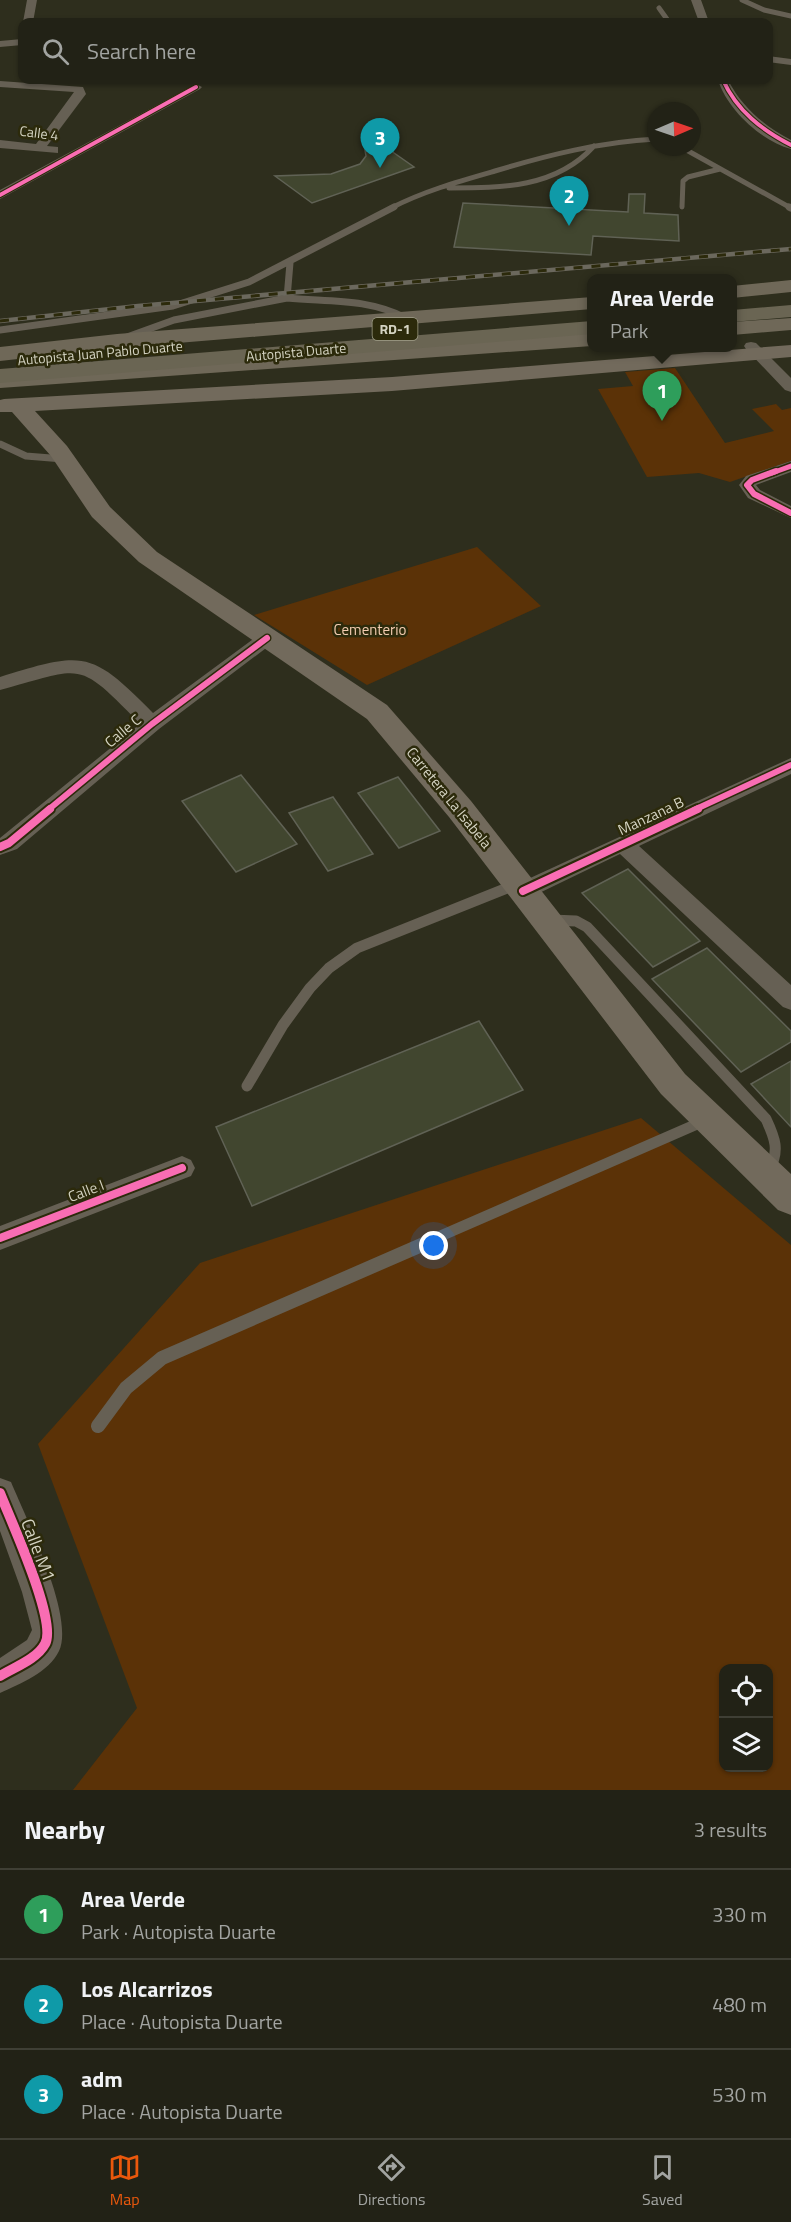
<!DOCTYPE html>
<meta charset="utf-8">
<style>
:root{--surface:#222216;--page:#2a2a1f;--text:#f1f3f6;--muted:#a2a4a1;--line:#3f3f35;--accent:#ea580c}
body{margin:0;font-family:"Titillium Web",sans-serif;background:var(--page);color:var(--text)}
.controls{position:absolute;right:18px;bottom:18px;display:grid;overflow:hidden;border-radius:12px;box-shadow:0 2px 4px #0004}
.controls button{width:54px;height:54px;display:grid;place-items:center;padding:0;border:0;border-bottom:2px solid var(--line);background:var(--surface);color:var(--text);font:30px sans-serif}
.compass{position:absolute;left:647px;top:102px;width:54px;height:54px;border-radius:50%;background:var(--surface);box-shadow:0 2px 4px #0004;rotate:88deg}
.you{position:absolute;left:434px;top:1246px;width:21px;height:21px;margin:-15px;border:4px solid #fff;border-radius:50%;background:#1a73e8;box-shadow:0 0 0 9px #1a73e833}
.badge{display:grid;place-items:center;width:39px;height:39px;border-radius:50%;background:var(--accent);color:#fff;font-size:20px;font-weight:700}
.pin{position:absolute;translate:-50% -50px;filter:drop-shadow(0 2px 3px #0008)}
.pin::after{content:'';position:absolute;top:32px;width:21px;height:18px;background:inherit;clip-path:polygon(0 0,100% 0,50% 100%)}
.popup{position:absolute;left:587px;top:274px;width:150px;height:78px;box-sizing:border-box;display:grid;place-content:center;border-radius:12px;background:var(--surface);filter:drop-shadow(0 2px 4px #0005);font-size:20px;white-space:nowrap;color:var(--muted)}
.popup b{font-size:22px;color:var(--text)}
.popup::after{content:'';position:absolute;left:50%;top:100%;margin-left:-12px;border:12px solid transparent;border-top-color:var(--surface)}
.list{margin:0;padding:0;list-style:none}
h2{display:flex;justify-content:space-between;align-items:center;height:78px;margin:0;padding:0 24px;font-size:26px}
h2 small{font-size:20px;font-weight:400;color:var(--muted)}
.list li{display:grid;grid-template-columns:39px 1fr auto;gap:18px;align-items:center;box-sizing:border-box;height:90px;padding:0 24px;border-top:2px solid var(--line)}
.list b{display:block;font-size:22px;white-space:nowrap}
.list p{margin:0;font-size:20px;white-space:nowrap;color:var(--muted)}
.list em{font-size:20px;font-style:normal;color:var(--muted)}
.icon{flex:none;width:33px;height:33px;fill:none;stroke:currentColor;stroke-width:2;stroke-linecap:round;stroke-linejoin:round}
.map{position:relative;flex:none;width:791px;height:1790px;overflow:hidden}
.search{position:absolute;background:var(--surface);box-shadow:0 2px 4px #0004;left:18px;right:18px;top:18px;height:66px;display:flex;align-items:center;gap:15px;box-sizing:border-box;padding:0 21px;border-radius:12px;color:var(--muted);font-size:22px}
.sheet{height:348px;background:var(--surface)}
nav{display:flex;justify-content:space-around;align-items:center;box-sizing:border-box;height:84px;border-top:2px solid var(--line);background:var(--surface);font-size:16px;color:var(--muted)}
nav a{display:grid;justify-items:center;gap:3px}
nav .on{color:var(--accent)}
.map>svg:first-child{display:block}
.green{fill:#5b3207;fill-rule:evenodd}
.building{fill:#41462f;stroke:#606255;stroke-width:1.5}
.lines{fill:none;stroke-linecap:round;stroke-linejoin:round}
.service-far3{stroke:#666054;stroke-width:5}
.service-far2{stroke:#666054;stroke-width:7}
.service-far1{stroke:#666054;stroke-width:11}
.service{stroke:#666054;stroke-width:14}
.minor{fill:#666054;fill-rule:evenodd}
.secondary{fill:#726a5c;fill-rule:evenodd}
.primary{fill:#6f6858;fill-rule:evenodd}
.motorway{fill:#6a6553;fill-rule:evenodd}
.rail-casing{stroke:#6b685d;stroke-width:4.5}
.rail{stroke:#2c2a0b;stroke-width:3;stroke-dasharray:9;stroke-linecap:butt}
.cycleway-far4-casing{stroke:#2c2a0b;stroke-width:6}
.cycleway-far3-casing{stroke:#2c2a0b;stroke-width:8}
.cycleway-far2-casing{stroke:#2c2a0b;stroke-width:9}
.cycleway-far1-casing{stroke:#2c2a0b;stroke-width:12}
.cycleway-casing{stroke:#2c2a0b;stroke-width:14}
.cycleway-far4{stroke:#f96db3;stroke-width:4}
.cycleway-far3{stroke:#f96db3;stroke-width:5}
.cycleway-far2{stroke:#f96db3;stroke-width:6}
.cycleway-far1{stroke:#f96db3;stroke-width:8}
.cycleway{stroke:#f96db3;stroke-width:10}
.labels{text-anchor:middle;stroke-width:5;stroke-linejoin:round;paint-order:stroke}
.far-street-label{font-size:14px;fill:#d4d3c2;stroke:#2c2a0b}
.shield{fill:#2c2a0b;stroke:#a2a08b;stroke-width:1.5}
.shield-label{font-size:14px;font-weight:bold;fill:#d4d3c2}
.park-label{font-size:15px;fill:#f3ccb0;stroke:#2c2a0b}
.street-label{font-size:15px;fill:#d4d3c2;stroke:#2c2a0b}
.near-street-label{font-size:18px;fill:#d4d3c2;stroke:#2c2a0b}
</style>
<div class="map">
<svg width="791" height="1790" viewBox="0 0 791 1790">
<rect width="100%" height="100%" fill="#2e2e1d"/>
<path class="green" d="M 675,368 L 725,443 L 774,431 L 752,409 L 776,404 L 782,410 L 791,408 L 791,461 L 730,482 L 699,473 L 647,477 L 598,389 L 633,386 L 625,372 Z
M 477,547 L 541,606 L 367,685 L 254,615 Z
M 641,1118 L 791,1245 L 791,1790 L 73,1790 L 137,1708 L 38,1444 L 200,1263 ZM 724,1668 L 768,1668 L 768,1768 L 724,1768 Z"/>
<path class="building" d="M 367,134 L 414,167 L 312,203 L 275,176 L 331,174 L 360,164 L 366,156 L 364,144 Z
M 629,194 L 645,194 L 644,213 L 678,215 L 679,241 L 593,236 L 591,255 L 454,247 L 463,203 L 628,212 Z
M 241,775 L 297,844 L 236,872 L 182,801 Z
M 398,777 L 440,831 L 399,848 L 358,793 Z
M 333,797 L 373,854 L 328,871 L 289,813 Z
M 628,869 L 700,941 L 653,967 L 582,893 Z
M 707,948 L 791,1031 L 791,1042 L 741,1072 L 652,979 Z
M 479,1021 L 523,1090 L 252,1206 L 216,1127 Z
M 791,1061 L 791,1127 L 751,1084 Z"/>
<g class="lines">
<path class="service-far3" d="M 742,0 L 764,10 L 791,16
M 659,8 L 669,22
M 681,147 L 791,208
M 449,188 C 502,188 556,188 594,146
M 682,207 L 683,181 L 688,177 L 720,169
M 391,208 C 424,191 460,181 495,171 C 548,155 600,142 656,139"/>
<path class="service-far2" d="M 789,207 L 791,208
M 290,263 L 287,298 C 329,302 367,298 406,318
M 0,330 L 173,306 L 249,282 L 394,207
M 127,337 L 174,320 L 287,298
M 0,444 L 26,456 L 63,459"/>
<path class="service-far1" d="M 551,920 L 576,921 L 587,927 L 766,1119 C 775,1138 780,1151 769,1170
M 247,1086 L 283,1025 L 310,988 L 329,968 L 357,948 L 517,884
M 429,1241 L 704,1121"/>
<path class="service" d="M 98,1426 L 126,1388 L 162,1358 L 433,1240"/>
<path class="minor" d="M 27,0 L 37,0 L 33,22 L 23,22 Z
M 691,0 L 701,0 L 709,22 L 699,22 Z
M 22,39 L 22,45 L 0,47 L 0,41 Z
M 768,56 L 791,59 L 791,65 L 768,62 Z
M 718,80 L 728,80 C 742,107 764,126 791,140 L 791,149 C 761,141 727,109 718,80 Z
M 0,81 L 83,87 L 86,94 L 47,146 L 58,147 L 58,153 L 0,148 L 0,140 L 36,144 L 74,92 L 0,87 Z
M 196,84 L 202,87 L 200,89 L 0,199 L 0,190 Z
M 751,342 L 756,343 L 791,378 L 791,392 L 785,390 L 746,349 L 744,346 L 746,343 Z
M 791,461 L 791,472 L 756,485 L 760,490 L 791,506 L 791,518 L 748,498 L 739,485 L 746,476 Z
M 267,632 L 274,634 L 276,638 L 274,642 L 159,729 L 17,849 L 0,855 L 0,838 L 140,724 C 76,658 84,668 0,690 L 0,677 C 84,651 91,650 153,713 L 260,634 Z
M 791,758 L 791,774 L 639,846 L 791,985 L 791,1010 L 783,1007 L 620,854 L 531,897 L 523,899 L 515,897 L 512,891 L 515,885 Z
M 182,1156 L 191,1160 L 195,1168 L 191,1176 L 0,1250 L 0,1226 Z
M 0,1478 L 11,1482 C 26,1518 75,1617 59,1651 C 49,1672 20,1684 0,1693 L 0,1658 L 27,1640 L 32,1630 L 22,1592 L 0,1531 Z"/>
<path class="secondary" d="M 791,345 L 791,357 L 392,391 L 35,411 L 67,446 L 110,507 L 157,552 L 387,705 L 471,801 L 685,1074 L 791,1174 L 791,1215 L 778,1210 L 661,1094 L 449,817 L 367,719 L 139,562 L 92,517 L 51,456 L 12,412 L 0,412 L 0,400 L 4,399 L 392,377 Z"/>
<path class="primary" d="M 791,280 L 791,292 L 732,298 L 732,286 Z
M 592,297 L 592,309 L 117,348 L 0,361 L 0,347 L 117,334 Z
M 791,318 L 791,330 L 732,335 L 732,322 Z
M 592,332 L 592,346 L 0,388 L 0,374 Z"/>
<path class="motorway" d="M 791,305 L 791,317 L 732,322 L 732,310 Z
M 592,321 L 592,334 L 0,383 L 0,369 Z"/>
<defs>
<path id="rail" d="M 0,321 L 138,306 L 791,249"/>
</defs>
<use href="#rail" class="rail-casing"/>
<use href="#rail" class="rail"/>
<defs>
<path id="cycleway-far4" d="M 723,80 C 737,111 762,130 791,145
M 0,195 L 196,87"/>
<path id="cycleway-far3" d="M 772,473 L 791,466"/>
<path id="cycleway-far2" d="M 776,471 L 752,480 L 747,485 L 754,494 L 791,513
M 48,810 L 152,724 L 267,638
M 694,810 L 791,765"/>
<path id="cycleway-far1" d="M 0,847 L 9,843 L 50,809
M 523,891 L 698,809
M 0,1238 L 182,1168"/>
<path id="cycleway" d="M 0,1493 C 10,1519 58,1622 45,1644 C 37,1659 15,1667 0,1676"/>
</defs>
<use href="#cycleway-far4" class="cycleway-far4-casing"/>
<use href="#cycleway-far3" class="cycleway-far3-casing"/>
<use href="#cycleway-far2" class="cycleway-far2-casing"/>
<use href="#cycleway-far1" class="cycleway-far1-casing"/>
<use href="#cycleway" class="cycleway-casing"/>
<use href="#cycleway-far4" class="cycleway-far4"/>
<use href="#cycleway-far3" class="cycleway-far3"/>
<use href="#cycleway-far2" class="cycleway-far2"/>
<use href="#cycleway-far1" class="cycleway-far1"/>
<use href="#cycleway" class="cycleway"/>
</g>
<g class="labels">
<g class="far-street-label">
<text transform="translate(39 133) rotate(7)" y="5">Calle 4</text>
<text transform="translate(296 352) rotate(-5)" y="5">Autopista Duarte</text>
<text transform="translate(100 353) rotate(-5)" y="5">Autopista Juan Pablo Duarte</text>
</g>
<rect class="shield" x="372.5" y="318" width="45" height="22" rx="4.5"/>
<g class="shield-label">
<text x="395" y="334">RD-1</text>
</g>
<g class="park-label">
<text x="370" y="635">Cementerio</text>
</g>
<g class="street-label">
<text transform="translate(123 731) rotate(-40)" y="5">Calle C</text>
<text transform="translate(449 798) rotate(51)" y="5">Carretera La Isabela</text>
<text transform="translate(651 816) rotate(-25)" y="5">Manzana B</text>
<text transform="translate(86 1191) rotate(-21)" y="5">Calle I</text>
</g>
<g class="near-street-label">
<text transform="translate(38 1550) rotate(69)" y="6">Calle M1</text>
</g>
</g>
</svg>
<div class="controls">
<button><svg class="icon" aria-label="locate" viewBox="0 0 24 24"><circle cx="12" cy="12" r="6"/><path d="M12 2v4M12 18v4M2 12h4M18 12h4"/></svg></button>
<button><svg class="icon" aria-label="layers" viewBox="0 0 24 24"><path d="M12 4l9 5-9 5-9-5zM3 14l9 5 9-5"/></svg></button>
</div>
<svg class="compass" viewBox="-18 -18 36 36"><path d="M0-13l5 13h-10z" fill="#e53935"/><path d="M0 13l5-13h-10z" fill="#a2a4a1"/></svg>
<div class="you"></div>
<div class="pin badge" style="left:662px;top:421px;background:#2e9e5b">1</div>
<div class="popup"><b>Area Verde</b>Park</div>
<div class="pin badge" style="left:569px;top:226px;background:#0f9aa8">2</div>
<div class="pin badge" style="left:380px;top:168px;background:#0f9aa8">3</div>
<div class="search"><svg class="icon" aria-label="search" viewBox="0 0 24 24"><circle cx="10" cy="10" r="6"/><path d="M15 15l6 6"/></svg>Search here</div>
</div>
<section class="sheet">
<h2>Nearby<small>3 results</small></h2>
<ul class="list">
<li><span class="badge" style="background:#2e9e5b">1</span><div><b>Area Verde</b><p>Park · Autopista Duarte</p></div><em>330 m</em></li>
<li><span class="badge" style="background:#0f9aa8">2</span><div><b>Los Alcarrizos</b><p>Place · Autopista Duarte</p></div><em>480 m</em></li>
<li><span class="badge" style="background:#0f9aa8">3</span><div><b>adm</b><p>Place · Autopista Duarte</p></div><em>530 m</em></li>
</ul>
</section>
<nav>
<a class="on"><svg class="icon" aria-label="map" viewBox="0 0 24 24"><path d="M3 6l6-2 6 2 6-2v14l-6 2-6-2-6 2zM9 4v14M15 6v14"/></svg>Map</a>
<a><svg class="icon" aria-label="directions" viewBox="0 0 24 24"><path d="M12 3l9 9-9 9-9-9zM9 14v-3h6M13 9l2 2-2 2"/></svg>Directions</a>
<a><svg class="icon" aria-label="saved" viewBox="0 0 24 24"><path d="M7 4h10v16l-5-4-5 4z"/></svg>Saved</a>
</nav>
